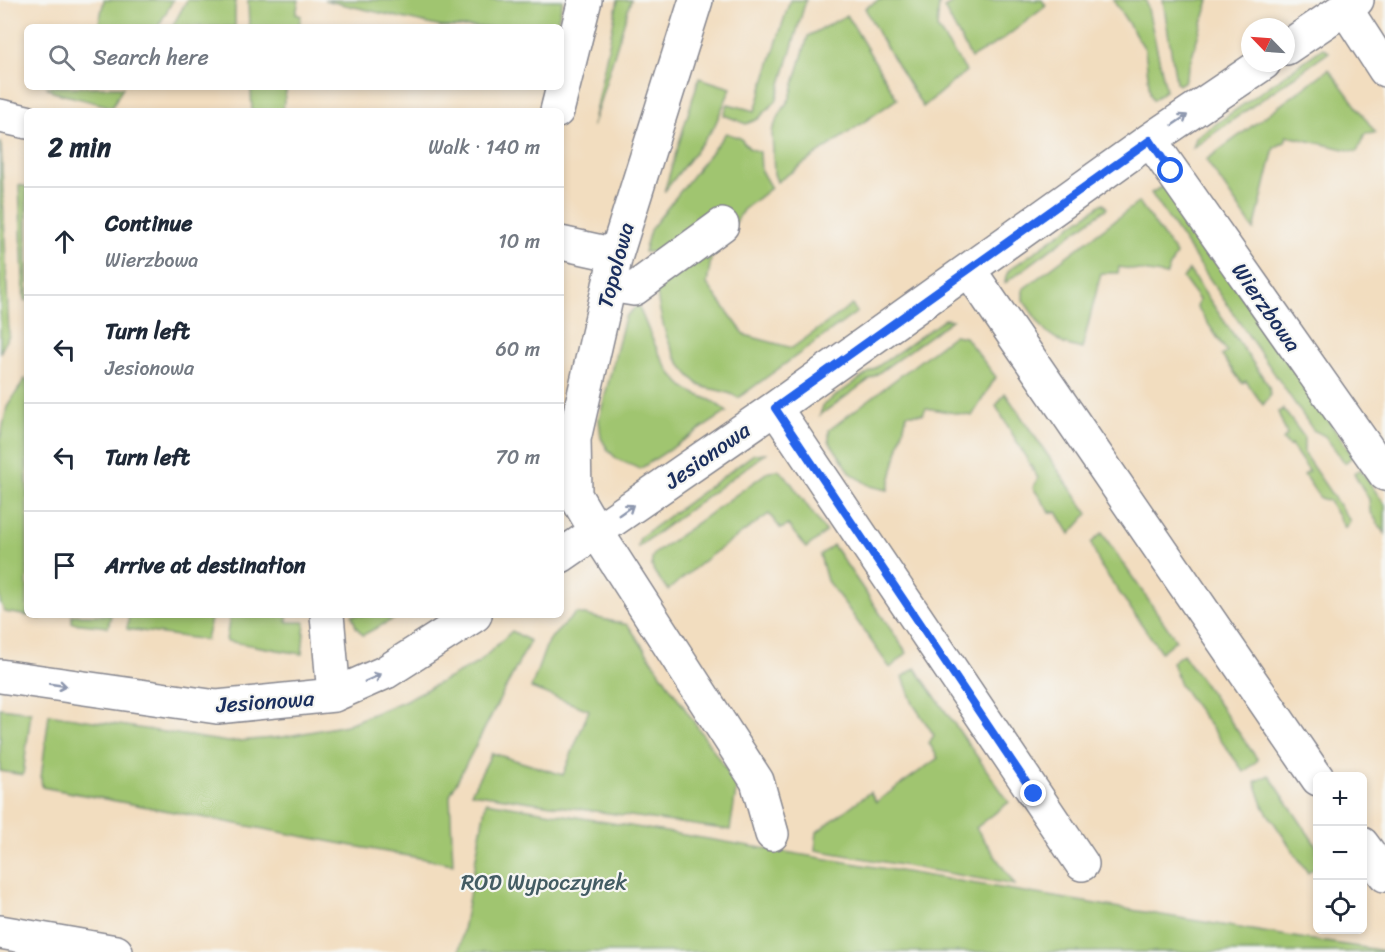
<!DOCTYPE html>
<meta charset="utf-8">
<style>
:root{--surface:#fff;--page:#f6f6f7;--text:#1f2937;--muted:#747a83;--line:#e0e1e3}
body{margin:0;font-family:Sriracha,sans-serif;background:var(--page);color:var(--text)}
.controls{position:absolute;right:18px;bottom:18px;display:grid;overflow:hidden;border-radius:9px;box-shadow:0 3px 9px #0003}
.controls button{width:54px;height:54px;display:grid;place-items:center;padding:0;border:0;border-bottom:2px solid var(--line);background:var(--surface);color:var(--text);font:30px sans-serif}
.compass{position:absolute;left:1241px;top:18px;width:54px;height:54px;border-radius:50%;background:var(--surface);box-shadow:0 3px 9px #0003;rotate:295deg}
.stop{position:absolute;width:18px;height:18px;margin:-14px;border:4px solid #2563eb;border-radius:50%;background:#fff}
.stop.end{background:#2563eb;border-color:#fff;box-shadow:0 2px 6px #0008}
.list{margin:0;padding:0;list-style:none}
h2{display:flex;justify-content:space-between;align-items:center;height:78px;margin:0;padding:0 24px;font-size:26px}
h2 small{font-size:20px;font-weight:400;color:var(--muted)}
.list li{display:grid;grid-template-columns:39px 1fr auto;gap:18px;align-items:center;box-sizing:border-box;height:108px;padding:0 24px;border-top:2px solid var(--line)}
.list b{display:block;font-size:22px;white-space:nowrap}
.list p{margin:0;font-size:20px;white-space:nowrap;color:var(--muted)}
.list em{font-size:20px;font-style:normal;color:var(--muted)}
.icon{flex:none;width:33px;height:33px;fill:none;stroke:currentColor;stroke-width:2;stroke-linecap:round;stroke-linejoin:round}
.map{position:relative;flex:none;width:1385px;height:952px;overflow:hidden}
.search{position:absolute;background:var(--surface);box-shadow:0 3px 9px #0003;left:24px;top:24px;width:540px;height:66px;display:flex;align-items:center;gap:15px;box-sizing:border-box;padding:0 21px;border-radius:9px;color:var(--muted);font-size:22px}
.panel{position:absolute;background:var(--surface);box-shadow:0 3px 9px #0003;left:24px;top:108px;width:540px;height:510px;border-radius:9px}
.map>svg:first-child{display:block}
.green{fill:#a0c56f;stroke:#5e7a66;stroke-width:1.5}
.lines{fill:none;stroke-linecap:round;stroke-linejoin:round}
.minor-casing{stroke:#86868e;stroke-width:36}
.minor{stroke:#fff;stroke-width:33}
.oneway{stroke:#8d97ae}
.route{stroke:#2563eb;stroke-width:8}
.labels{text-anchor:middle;stroke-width:4.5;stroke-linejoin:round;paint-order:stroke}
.street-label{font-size:22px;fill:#1b2f5e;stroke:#f6f6f2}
.park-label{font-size:22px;fill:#435c63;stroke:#f6f6f2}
</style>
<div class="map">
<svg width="1385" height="952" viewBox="0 0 1385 952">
<rect width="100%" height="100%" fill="#f6f6f2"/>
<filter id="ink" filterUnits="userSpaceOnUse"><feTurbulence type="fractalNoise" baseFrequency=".0167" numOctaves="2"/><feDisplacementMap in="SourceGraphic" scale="12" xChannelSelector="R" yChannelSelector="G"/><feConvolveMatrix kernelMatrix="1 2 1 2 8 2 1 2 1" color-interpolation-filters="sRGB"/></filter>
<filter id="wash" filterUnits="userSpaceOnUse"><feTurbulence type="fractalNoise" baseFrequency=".008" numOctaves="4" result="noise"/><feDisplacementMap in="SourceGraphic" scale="24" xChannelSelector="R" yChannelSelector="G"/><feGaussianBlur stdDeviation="1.35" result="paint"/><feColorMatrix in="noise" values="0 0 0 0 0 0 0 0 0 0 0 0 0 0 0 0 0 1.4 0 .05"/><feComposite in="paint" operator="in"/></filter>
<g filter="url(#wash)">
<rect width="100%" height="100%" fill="#f2ddbf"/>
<path class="green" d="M 104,0 L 173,0 L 158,27 L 98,27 Z
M 187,0 L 235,0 L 235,27 L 172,27 Z
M 248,0 L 299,0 L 296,14 L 301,16 L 299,27 L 249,27 Z
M 324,0 L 563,0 L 556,27 L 441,27 Z
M 618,0 L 631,0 L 592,127 Z
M 790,0 L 806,0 L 776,101 L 758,119 L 746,124 L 724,115 L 728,104 L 755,111 Z
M 879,0 L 945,0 L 939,3 L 937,28 L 966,71 L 923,107 L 880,37 L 865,8 Z
M 958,0 L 1042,0 L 1046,6 L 1002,40 L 971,58 L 944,8 Z
M 1113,0 L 1146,0 L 1166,90 L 1153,100 L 1150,94 L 1145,49 Z
M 1163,0 L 1209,0 L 1184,82 L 1178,85 L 1176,82 Z
M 847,15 L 897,99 L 777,182 L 774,174 L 772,131 L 780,114 L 790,98 L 808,36 Z
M 1323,48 L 1329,52 L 1193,148 L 1196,138 Z
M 1329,69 L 1376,133 L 1365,134 L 1357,152 L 1287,136 L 1285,142 L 1274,148 L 1254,230 L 1206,160 Z
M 699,78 L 731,88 L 714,127 L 664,192 Z
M 47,87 L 123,87 L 112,107 L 53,92 Z
M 251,87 L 287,87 L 282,111 L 252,111 Z
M 726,133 L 740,138 L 749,148 L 760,152 L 761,171 L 771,188 L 743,210 L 730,232 L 666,252 L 644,252 L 650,230 Z
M 0,143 L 1,143 L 9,335 L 0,353 Z
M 19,185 L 27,187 L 27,301 L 24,300 Z
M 1165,185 L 1353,456 L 1345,463 L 1325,436 L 1313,430 L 1151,193 Z
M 1139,202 L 1176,254 L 1166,275 L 1119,267 L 1118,273 L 1101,273 L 1082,349 L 1064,344 L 1045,331 L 1023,300 L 1023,289 Z
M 1103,203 L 1107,208 L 1005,283 L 1006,276 L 1009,270 Z
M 712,253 L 707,284 L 745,335 L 792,348 L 852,305 L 857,312 L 738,398 C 726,389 710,391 699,385 C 696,382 692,378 689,375 C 667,352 661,320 656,289 Z
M 1189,270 L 1269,386 L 1270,396 L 1263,405 L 1246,381 L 1242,383 L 1222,356 L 1227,352 L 1197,307 L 1199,300 L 1183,278 Z
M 638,305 C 650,332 660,366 683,386 C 691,394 702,396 712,401 C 717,404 722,408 727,412 L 640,469 L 617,459 L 608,450 L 601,438 L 599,419 L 625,317 Z
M 945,319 L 952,320 L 820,415 L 823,405 Z
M 954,335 L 965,337 L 996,377 L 972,416 L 926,408 L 923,414 L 907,414 L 888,490 L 870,486 L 851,473 L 829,441 L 829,430 Z
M 25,379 L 27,380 L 27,615 L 41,615 L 41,618 L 5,612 L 0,602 L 0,440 L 7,407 Z
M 1005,393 L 1088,514 L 1070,534 L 1057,512 L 1050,512 L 1033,488 L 1038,478 L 996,406 Z
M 1283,409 L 1304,437 L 1304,454 L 1350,521 L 1345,528 L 1329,501 L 1320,498 L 1304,475 L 1309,471 L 1291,445 L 1289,446 L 1283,440 L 1287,435 L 1278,412 Z
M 766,453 L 638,547 L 639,540 L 642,536 L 754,454 Z
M 1360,469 L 1385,505 L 1385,534 L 1370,511 L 1369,499 L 1354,474 Z
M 778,470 L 786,476 L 826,532 L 806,548 L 788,525 L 781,529 L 769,514 L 710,556 L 668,590 C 660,579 646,568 654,554 L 769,471 Z
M 1102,533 L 1176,640 L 1161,652 L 1100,565 L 1091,543 Z
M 833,545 L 907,653 L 890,668 L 845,604 L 827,581 L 820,555 Z
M 576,613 L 628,625 L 737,785 L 730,830 L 558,806 L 471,793 L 492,753 L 563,775 L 589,710 L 531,688 L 548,641 Z
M 72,615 L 111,615 L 108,627 L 72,623 Z
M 129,615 L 212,615 L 206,640 L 127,629 Z
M 230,615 L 287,615 L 287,622 L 305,622 L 302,654 L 226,641 Z
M 352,615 L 401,615 L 363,635 L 356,627 Z
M 512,631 L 530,641 L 450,795 L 453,864 L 359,847 L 42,787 L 41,778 L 49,714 L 228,742 L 283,737 L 346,725 L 404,701 L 478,663 Z
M 1183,654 L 1258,760 L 1244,772 L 1180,685 L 1172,662 Z
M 915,668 L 1009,802 L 976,828 L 1015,885 L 815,850 L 817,832 L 870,792 L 876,802 L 938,758 L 929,743 L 934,735 L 913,704 L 903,677 Z
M 0,708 L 31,712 L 23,775 L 0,771 Z
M 1269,775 L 1317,847 L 1317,866 L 1308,873 L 1264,808 L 1255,782 Z
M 486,802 L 1300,938 L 1385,951 L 1385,952 L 459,952 Z"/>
</g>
<g filter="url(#ink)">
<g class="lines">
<defs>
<path id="minor" d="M 696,0 L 616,255 L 574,439 L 575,495 L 596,531 L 757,781 L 772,834
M 1345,8 L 1385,70
M 1286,48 L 1357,0
M 557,111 L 585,0
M 0,116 L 27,122
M 1150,140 L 1385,474
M 561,243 L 616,255
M 969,270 L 1318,779
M 609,285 L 634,289 L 722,225
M 775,408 L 1082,864
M 561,556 L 775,408 L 1150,140 L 1264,63
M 327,615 L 334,695
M 0,676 L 217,707 L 334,695 L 386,672 L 475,615
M 1362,844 L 1385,875
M 0,932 L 116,952"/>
</defs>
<use href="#minor" class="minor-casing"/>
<use href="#minor" class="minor"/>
</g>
<defs><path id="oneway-shaft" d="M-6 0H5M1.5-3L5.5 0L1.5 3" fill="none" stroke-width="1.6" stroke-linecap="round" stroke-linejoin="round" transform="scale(1.5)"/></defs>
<g class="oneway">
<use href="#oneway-shaft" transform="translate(1180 120) rotate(-34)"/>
<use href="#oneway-shaft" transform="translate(626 510) rotate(-35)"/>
<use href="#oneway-shaft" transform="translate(373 678) rotate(-24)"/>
<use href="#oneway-shaft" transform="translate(58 685) rotate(8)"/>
</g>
</g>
<g class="lines" filter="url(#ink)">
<path class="route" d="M 1034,794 L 775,408 L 1150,140 L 1171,171"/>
</g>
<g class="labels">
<g class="street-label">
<text transform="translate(615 265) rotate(-75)" y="8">Topolowa</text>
<text transform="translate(1267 307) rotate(55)" y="8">Wierzbowa</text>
<text transform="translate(707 455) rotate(-35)" y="8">Jesionowa</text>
<text transform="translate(265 701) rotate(-4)" y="8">Jesionowa</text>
</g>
<g class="park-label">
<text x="544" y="890">ROD Wypoczynek</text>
</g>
</g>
</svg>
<div class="controls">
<button>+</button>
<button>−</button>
<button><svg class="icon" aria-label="locate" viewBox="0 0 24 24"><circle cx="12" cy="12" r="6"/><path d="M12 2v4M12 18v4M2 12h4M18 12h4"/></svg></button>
</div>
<svg class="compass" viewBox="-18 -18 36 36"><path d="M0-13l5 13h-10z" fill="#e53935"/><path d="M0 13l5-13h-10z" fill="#747a83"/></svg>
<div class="stop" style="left:1171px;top:171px"></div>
<div class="stop end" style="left:1034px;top:794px"></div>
<div class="search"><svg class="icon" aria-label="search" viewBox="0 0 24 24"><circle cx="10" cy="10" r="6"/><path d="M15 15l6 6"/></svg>Search here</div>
<section class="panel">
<h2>2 min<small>Walk · 140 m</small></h2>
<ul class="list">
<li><svg class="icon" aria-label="ahead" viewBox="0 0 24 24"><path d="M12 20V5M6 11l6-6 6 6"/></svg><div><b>Continue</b><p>Wierzbowa</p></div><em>10 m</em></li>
<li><svg class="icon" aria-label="left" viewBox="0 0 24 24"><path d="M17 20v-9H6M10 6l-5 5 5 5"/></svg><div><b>Turn left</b><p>Jesionowa</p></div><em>60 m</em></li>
<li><svg class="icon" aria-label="left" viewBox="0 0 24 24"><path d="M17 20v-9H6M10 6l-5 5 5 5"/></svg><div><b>Turn left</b></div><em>70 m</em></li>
<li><svg class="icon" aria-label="arrive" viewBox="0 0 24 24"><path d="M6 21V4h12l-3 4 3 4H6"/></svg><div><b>Arrive at destination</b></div></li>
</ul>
</section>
</div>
